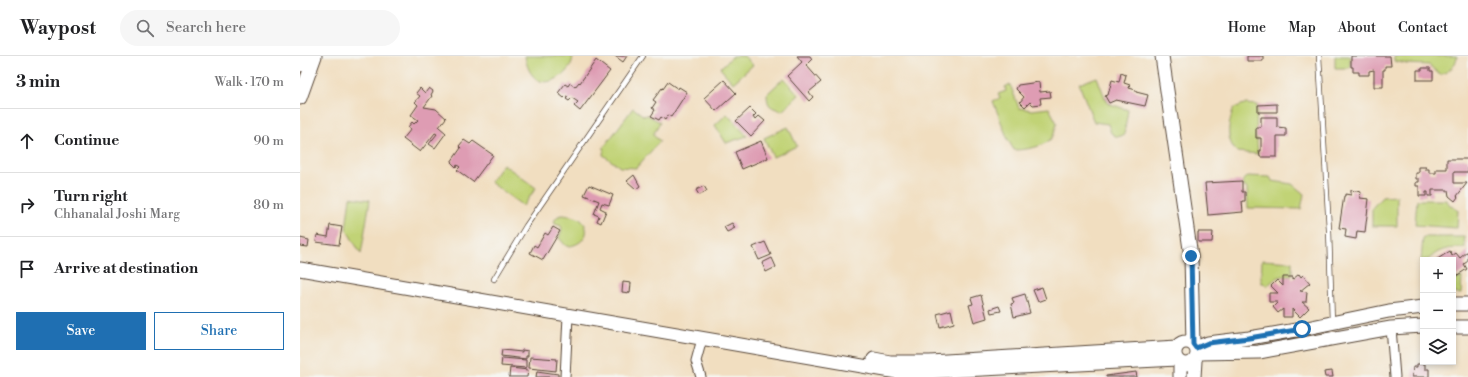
<!DOCTYPE html>
<meta charset="utf-8">
<style>
:root{--surface:#fff;--page:#f6f6f6;--text:#202124;--muted:#757577;--line:#e0e0e0;--accent:#1f6fb2}
body{margin:0;font-family:"Libre Bodoni",serif;background:var(--page);color:var(--text)}
.controls{position:absolute;right:12px;bottom:12px;display:grid;overflow:hidden;border-radius:0px;box-shadow:0 2px 6px #0003}
.controls button{width:36px;height:36px;display:grid;place-items:center;padding:0;border:0;border-bottom:1px solid var(--line);background:var(--surface);color:var(--text);font:20px sans-serif}
.stop{position:absolute;width:12px;height:12px;margin:-9px;border:3px solid #1f6fb2;border-radius:50%;background:#fff}
.stop.end{background:#1f6fb2;border-color:#fff;box-shadow:0 1px 4px #0008}
.list{margin:0;padding:0;list-style:none}
h2{display:flex;justify-content:space-between;align-items:center;height:52px;margin:0;padding:0 16px;font-size:17px}
h2 small{font-size:13px;font-weight:400;color:var(--muted)}
.list li{display:grid;grid-template-columns:26px 1fr auto;gap:12px;align-items:center;box-sizing:border-box;height:64px;padding:0 16px;border-top:1px solid var(--line)}
.list b{display:block;font-size:15px;white-space:nowrap}
.list p{margin:0;font-size:13px;white-space:nowrap;color:var(--muted)}
.list em{font-size:13px;font-style:normal;color:var(--muted)}
.actions{display:flex;gap:8px;padding:12px 16px}
.actions a{flex:1;padding:9px 0;border:1px solid var(--accent);border-radius:0px;text-align:center;font-size:14px;color:var(--accent)}
.actions .main{background:var(--accent);color:#fff}
.icon{flex:none;width:22px;height:22px;fill:none;stroke:currentColor;stroke-width:2;stroke-linecap:round;stroke-linejoin:round}
.map{position:relative;flex:none;width:1168px;height:321px;overflow:hidden}
header{display:flex;align-items:center;gap:24px;box-sizing:border-box;height:56px;padding:0 20px;background:var(--surface);border-bottom:1px solid var(--line)}
header strong{font-size:19px}
nav{display:flex;gap:22px;margin-inline-start:auto;font-size:14px}
.search{width:280px;height:36px;background:var(--page);display:flex;align-items:center;gap:10px;box-sizing:border-box;padding:0 14px;border-radius:22px;color:var(--muted);font-size:15px}
main{display:flex}
aside{flex:1;background:var(--surface)}
.map>svg:first-child{display:block}
.green{fill:#c1d376;stroke:#7e7e4a}
.building{fill:#de9cb3}
.lines{fill:none;stroke-linecap:round;stroke-linejoin:round}
.lane-casing{stroke:#564536;stroke-width:6}
.street-casing{stroke:#564536;stroke-width:11}
.secondary-casing{stroke:#564536;stroke-width:15}
.lane{stroke:#fff;stroke-width:4.5}
.street{stroke:#fff;stroke-width:9}
.secondary{stroke:#fff;stroke-width:13}
.route{stroke:#1f6fb2;stroke-width:5}
</style>
<header>
<strong>Waypost</strong>
<div class="search"><svg class="icon" aria-label="search" viewBox="0 0 24 24"><circle cx="10" cy="10" r="6"/><path d="M15 15l6 6"/></svg>Search here</div>
<nav><a>Home</a><a>Map</a><a>About</a><a>Contact</a></nav>
</header>
<main>
<aside>
<h2>3 min<small>Walk · 170 m</small></h2>
<ul class="list">
<li><svg class="icon" aria-label="ahead" viewBox="0 0 24 24"><path d="M12 20V5M6 11l6-6 6 6"/></svg><div><b>Continue</b></div><em>90 m</em></li>
<li><svg class="icon" aria-label="right" viewBox="0 0 24 24"><path d="M7 20v-9h11M14 6l5 5-5 5"/></svg><div><b>Turn right</b><p>Chhanalal Joshi Marg</p></div><em>80 m</em></li>
<li><svg class="icon" aria-label="arrive" viewBox="0 0 24 24"><path d="M6 21V4h12l-3 4 3 4H6"/></svg><div><b>Arrive at destination</b></div></li>
</ul>
<div class="actions"><a class="main">Save</a><a>Share</a></div>
</aside>
<div class="map">
<svg width="1168" height="321" viewBox="0 0 1168 321">
<rect width="100%" height="100%" fill="#f6f6f2"/>
<filter id="ink" filterUnits="userSpaceOnUse"><feTurbulence type="fractalNoise" baseFrequency=".025" numOctaves="2"/><feDisplacementMap in="SourceGraphic" scale="8" xChannelSelector="R" yChannelSelector="G"/><feConvolveMatrix kernelMatrix="1 2 1 2 8 2 1 2 1" color-interpolation-filters="sRGB"/></filter>
<filter id="wash" filterUnits="userSpaceOnUse"><feTurbulence type="fractalNoise" baseFrequency=".012" numOctaves="4" result="noise"/><feDisplacementMap in="SourceGraphic" scale="16" xChannelSelector="R" yChannelSelector="G"/><feGaussianBlur stdDeviation="0.9" result="paint"/><feColorMatrix in="noise" values="0 0 0 0 0 0 0 0 0 0 0 0 0 0 0 0 0 1.4 0 .05"/><feComposite in="paint" operator="in"/></filter>
<g filter="url(#wash)">
<rect width="100%" height="100%" fill="#f1dec0"/>
<path class="green" d="M 225,0 L 273,0 C 272,9 268,15 261,20 C 241,34 228,21 225,0 Z
M 433,0 L 444,0 L 453,9 L 433,27 L 420,12 Z
M 1035,0 L 1050,0 L 1050,12 L 1035,12 Z
M 1094,0 L 1157,0 C 1156,11 1149,15 1140,19 L 1129,9 L 1107,8 L 1094,5 Z
M 797,21 L 807,47 L 828,54 L 824,79 L 817,81 L 811,77 L 808,68 L 794,66 L 779,28 Z
M 484,22 L 499,39 L 482,55 C 471,51 467,51 467,38 Z
M 710,28 L 719,52 L 732,54 L 749,52 L 757,67 C 756,71 755,76 753,80 C 747,91 725,94 714,94 L 708,84 L 693,45 L 700,42 L 698,38 L 706,35 L 705,31 Z
M 944,48 L 957,49 L 956,84 L 957,84 L 958,98 L 937,96 C 925,84 928,68 934,52 Z
M 333,52 L 344,60 L 347,59 L 360,66 L 353,79 L 360,85 L 336,112 L 320,111 L 303,99 L 304,91 Z
M 427,58 L 447,80 L 426,87 L 415,69 Z
M 488,71 L 497,90 L 473,101 L 464,82 Z
M 203,108 L 236,132 L 223,150 L 190,126 Z
M 947,120 L 970,121 L 972,125 L 992,128 L 1004,138 L 1001,153 L 948,152 L 947,132 L 944,131 L 943,124 Z
M 1097,140 L 1097,170 L 1072,170 L 1072,152 L 1082,141 Z
M 50,141 L 70,144 L 61,198 L 46,173 Z
M 1117,144 L 1146,144 L 1151,150 L 1158,154 L 1157,172 L 1115,169 Z
M 263,159 C 269,160 276,160 281,164 C 294,176 281,191 266,190 L 259,182 L 262,173 L 261,170 L 255,168 L 254,165 L 258,160 Z
M 1123,181 L 1164,181 L 1165,192 C 1149,192 1140,192 1128,204 L 1123,204 L 1123,206 L 1121,206 Z
M 962,204 L 992,206 L 992,220 C 978,219 976,222 967,230 L 961,226 Z
M 1162,221 L 1161,238 L 1153,237 L 1153,225 Z"/>
<g id="blocks">
<path class="building" d="M 315,0 L 327,0 L 323,6 Z
M 497,0 L 510,0 L 512,3 L 506,9 L 521,26 L 509,36 L 513,41 L 509,45 L 487,20 L 502,6 Z
M 947,0 L 963,0 L 963,5 L 947,5 Z
M 1051,0 L 1090,0 L 1091,10 L 1085,10 L 1085,14 L 1083,14 L 1083,31 L 1074,31 L 1074,14 L 1069,15 L 1069,19 L 1059,19 L 1059,16 L 1053,16 L 1053,11 L 1051,11 Z
M 296,4 L 310,15 L 280,55 L 274,50 L 278,46 L 272,42 L 269,45 L 266,43 L 268,41 L 266,40 L 264,42 L 258,37 L 265,28 L 268,30 L 270,27 L 275,31 L 279,26 L 280,27 Z
M 1122,12 L 1130,12 L 1130,15 L 1133,15 L 1133,24 L 1117,24 L 1117,14 L 1122,14 Z
M 821,17 L 826,19 L 824,27 L 830,29 L 829,32 L 836,34 L 836,36 L 848,39 L 845,50 L 816,44 L 809,47 L 805,40 L 808,39 L 812,24 L 819,26 Z
M 424,24 L 436,37 L 416,55 L 404,42 Z
M 368,26 L 378,33 L 379,31 L 387,36 L 371,61 L 368,59 L 365,64 L 361,61 L 359,64 L 351,60 L 355,54 L 352,52 L 356,46 L 353,44 L 362,32 L 363,33 Z
M 739,26 L 740,36 L 750,35 L 751,41 L 740,42 L 741,48 L 733,49 L 730,46 L 725,51 L 720,46 L 724,41 L 716,33 L 718,29 Z
M 120,32 L 125,37 L 129,32 L 133,35 L 131,39 L 132,40 L 124,51 L 136,53 L 146,62 L 139,71 L 146,77 L 135,92 L 129,88 L 137,78 L 135,77 L 120,96 L 103,83 L 111,73 L 108,71 L 112,66 L 114,68 L 118,64 L 111,59 L 118,49 L 115,46 L 120,40 L 116,37 Z
M 977,48 L 977,56 L 958,56 L 958,49 Z
M 450,52 L 456,58 L 453,61 L 455,64 L 459,60 L 465,65 L 451,80 L 436,65 Z
M 961,61 L 977,61 L 977,71 L 986,72 L 986,80 L 977,80 L 977,101 L 960,101 L 959,95 L 961,95 L 961,82 L 956,82 L 956,71 L 961,71 Z
M 164,84 L 170,88 L 173,85 L 193,99 L 173,126 L 157,114 L 160,111 L 157,109 L 156,111 L 151,106 L 161,92 L 159,90 Z
M 461,85 L 468,102 L 442,113 L 435,96 Z
M 1147,103 L 1168,103 L 1168,116 L 1154,116 L 1154,127 L 1167,127 L 1157,140 L 1158,141 L 1155,145 L 1149,140 L 1148,134 L 1132,134 L 1132,140 L 1128,140 L 1128,136 L 1126,136 L 1126,140 L 1119,140 L 1119,130 L 1116,130 L 1116,126 L 1119,126 L 1119,123 L 1116,123 L 1116,117 L 1119,117 L 1119,111 L 1126,111 L 1125,113 L 1129,113 L 1129,117 L 1136,117 L 1136,113 L 1147,113 Z
M 334,119 L 340,130 L 336,133 L 327,125 Z
M 942,125 L 942,136 L 945,136 L 945,145 L 942,145 L 943,156 L 908,159 L 905,127 Z
M 289,129 L 313,139 L 309,149 L 302,147 L 300,152 L 306,155 L 301,167 L 297,165 L 299,160 L 294,158 L 299,145 L 284,139 Z
M 404,130 L 407,135 L 399,139 L 396,134 Z
M 1051,134 L 1061,136 L 1060,142 L 1069,143 L 1065,176 L 1057,175 L 1056,183 L 1045,181 L 1046,173 L 1039,172 L 1044,140 L 1045,140 L 1045,138 L 1051,139 Z
M 432,167 L 435,172 L 427,176 L 424,171 Z
M 30,169 L 42,171 L 39,189 L 16,186 L 17,179 L 28,181 Z
M 253,171 L 260,175 L 243,204 L 230,197 L 234,189 L 237,191 L 245,177 L 248,179 Z
M 898,176 L 913,176 L 912,186 L 898,186 Z
M 0,182 L 9,184 L 8,191 L 0,190 Z
M 465,186 L 471,199 L 459,204 L 453,191 Z
M 1150,195 L 1152,200 L 1156,197 L 1160,202 L 1168,195 L 1168,205 L 1164,208 L 1167,213 L 1153,222 L 1153,204 L 1136,204 Z
M 472,202 L 476,211 L 466,216 L 462,207 Z
M 999,218 L 1001,221 L 1003,219 L 1010,227 L 1000,235 L 1007,236 L 1006,246 L 1002,246 L 1009,252 L 1000,261 L 992,253 L 992,261 L 983,261 L 983,253 L 978,257 L 973,251 L 978,246 L 969,246 L 969,237 L 978,237 L 971,230 L 977,224 L 983,230 L 983,221 L 992,221 L 992,224 Z
M 323,226 L 331,227 L 330,237 L 322,236 Z
M 742,231 L 746,243 L 738,246 L 733,234 Z
M 725,238 L 730,257 L 714,261 L 711,248 L 714,247 L 712,242 Z
M 681,239 L 687,262 L 674,266 L 669,249 L 673,248 L 671,242 Z
M 699,250 L 701,255 L 691,257 L 690,253 Z
M 651,254 L 654,267 L 640,271 L 637,258 Z
M 202,294 L 222,296 L 222,294 L 228,295 L 228,300 L 226,300 L 226,303 L 201,300 Z
M 230,301 L 257,303 L 256,315 L 229,312 Z
M 202,302 L 226,304 L 226,312 L 201,310 Z
M 1117,308 L 1125,308 L 1125,313 L 1129,313 L 1129,321 L 1112,321 L 1113,311 L 1117,311 Z
M 210,312 L 228,314 L 227,321 L 209,321 Z
M 237,315 L 258,318 L 258,321 L 236,321 Z
M 1032,315 L 1033,321 L 1025,321 L 1024,316 Z
M 836,316 L 837,321 L 806,321 L 806,320 Z"/>
</g>
</g>
<g filter="url(#ink)">
<use href="#blocks" fill-opacity="0" stroke="#564536" stroke-width="1"/>
<g class="lines">
<defs>
<path id="lane" d="M 1019,0 L 1029,174 L 1032,266
M 194,223 L 226,170 L 343,0"/>
<path id="street" d="M 1091,272 L 1095,321
M 265,321 L 268,260
M 401,321 L 396,305 L 402,283"/>
<path id="secondary" d="M 862,0 L 891,200 L 893,288
M 0,9 L 3,0
M 0,42 L 15,0
M 0,213 L 603,317 L 877,303
M 1153,248 L 1168,248
M 1153,271 L 1168,271
M875 297a11 11 0 1 1 22 0a11 11 0 1 1-22 0Z
M 896,292 L 908,287 L 949,282 L 1002,273 L 1089,255 L 1123,251
M 897,297 L 959,296 L 1091,272 L 1123,270
M 574,303 L 590,306 L 630,306 L 877,291
M 880,321 L 880,306
M 894,321 L 895,305"/>
</defs>
<use href="#lane" class="lane-casing"/>
<use href="#street" class="street-casing"/>
<use href="#secondary" class="secondary-casing"/>
<use href="#lane" class="lane"/>
<use href="#street" class="street"/>
<use href="#secondary" class="secondary"/>
</g>
</g>
<g class="lines" filter="url(#ink)">
<path class="route" d="M 891,200 L 893,288 L 896,292 L 908,287 L 949,282 L 1002,273"/>
</g>
</svg>
<div class="controls">
<button>+</button>
<button>−</button>
<button><svg class="icon" aria-label="layers" viewBox="0 0 24 24"><path d="M12 4l9 5-9 5-9-5zM3 14l9 5 9-5"/></svg></button>
</div>
<div class="stop" style="left:1002px;top:273px"></div>
<div class="stop end" style="left:891px;top:200px"></div>
</div>
</main>
